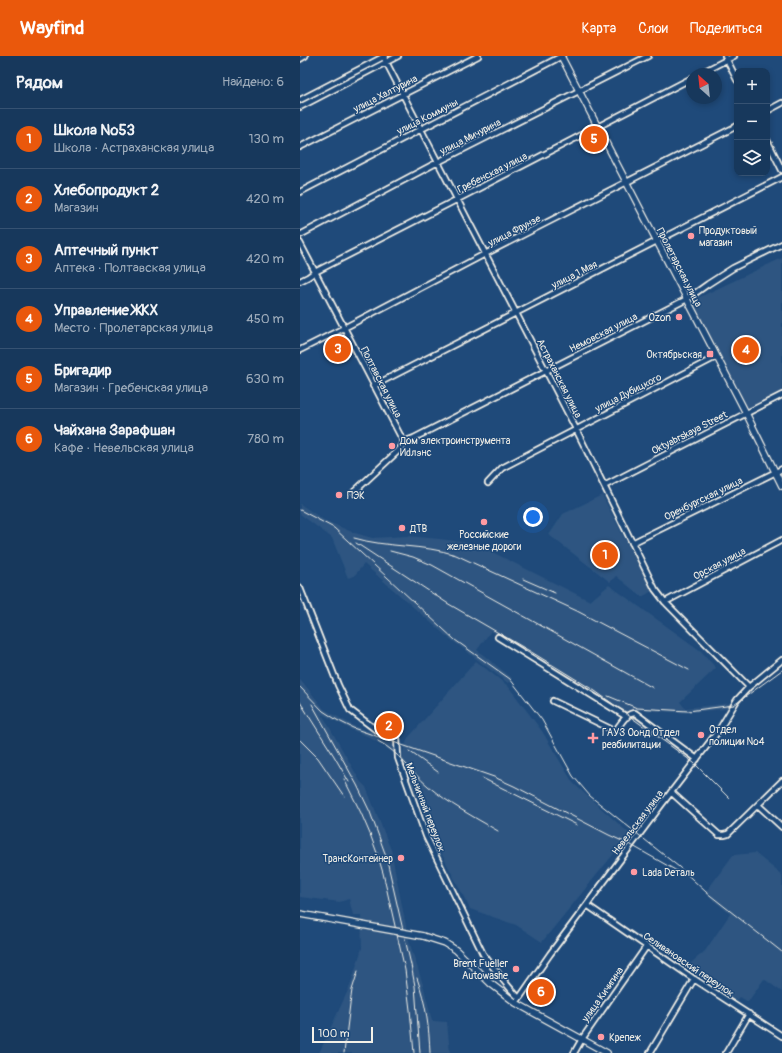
<!DOCTYPE html>
<html lang="ru">
<meta charset="utf-8">
<style>
:root{--surface:#17385c;--page:#203f62;--text:#f1f3f6;--muted:#9eacbb;--line:#365272;--accent:#ea580c}
body{margin:0;font-family:Pangolin,sans-serif;background:var(--page);color:var(--text)}
.controls{position:absolute;right:12px;top:12px;display:grid;overflow:hidden;border-radius:8px;box-shadow:0 2px 6px #0003}
.controls button{width:36px;height:36px;display:grid;place-items:center;padding:0;border:0;border-bottom:1px solid var(--line);background:var(--surface);color:var(--text);font:20px sans-serif}
.compass{position:absolute;left:386px;top:12px;width:36px;height:36px;border-radius:50%;background:var(--surface);box-shadow:0 2px 6px #0003;rotate:333deg}
.scale{position:absolute;left:12px;bottom:10px;width:61px;box-sizing:border-box;padding-left:4px;border:2px solid #f4f1e8;border-top:0;font-size:11px;line-height:14px;white-space:nowrap;color:#f4f1e8;-webkit-text-stroke:3px #1f4a7a;paint-order:stroke}
.you{position:absolute;left:233px;top:461px;width:14px;height:14px;margin:-10px;border:3px solid #fff;border-radius:50%;background:#1a73e8;box-shadow:0 0 0 6px #1a73e833}
.badge{display:grid;place-items:center;width:26px;height:26px;border-radius:50%;background:var(--accent);color:#fff;font-size:13px;font-weight:700}
.pin{position:absolute;translate:-50% -50%;border:2px solid #fff;box-shadow:0 1px 4px #0006}
.list{margin:0;padding:0;list-style:none}
h2{display:flex;justify-content:space-between;align-items:center;height:52px;margin:0;padding:0 16px;font-size:17px}
h2 small{font-size:13px;font-weight:400;color:var(--muted)}
.list li{display:grid;grid-template-columns:26px 1fr auto;gap:12px;align-items:center;box-sizing:border-box;height:60px;padding:0 16px;border-top:1px solid var(--line)}
.list b{display:block;font-size:15px;white-space:nowrap}
.list p{margin:0;font-size:13px;white-space:nowrap;color:var(--muted)}
.list em{font-size:13px;font-style:normal;color:var(--muted)}
.icon{flex:none;width:22px;height:22px;fill:none;stroke:currentColor;stroke-width:2;stroke-linecap:round;stroke-linejoin:round}
.map{position:relative;flex:none;width:482px;height:997px;overflow:hidden}
header{display:flex;align-items:center;gap:24px;box-sizing:border-box;height:56px;padding:0 20px;background:var(--accent);color:#fff}
header strong{font-size:19px}
nav{display:flex;gap:22px;margin-inline-start:auto;font-size:14px}
main{display:flex}
aside{flex:1;background:var(--surface)}
.map>svg:first-child{display:block}
.built{fill:#2d5581}
.lines{fill:none;stroke-linecap:round;stroke-linejoin:round}
.minor-casing{stroke:#f4f1e8;stroke-width:8}
.major-casing{stroke:#f4f1e8;stroke-width:8}
.minor{stroke:#1f4a7a;stroke-width:4.5}
.major{stroke:#1f4a7a;stroke-width:5.5}
.rail{stroke:#f4f1e8;stroke-width:1}
.major-bridge-casing{stroke:#f4f1e8;stroke-width:8;stroke-linecap:butt}
.major-bridge{stroke:#1f4a7a;stroke-width:5.5}
.poi-dot{fill:#ff9aa2;stroke:#1f4a7a;stroke-width:1.5}
.labels{text-anchor:middle;stroke-width:3;stroke-linejoin:round;paint-order:stroke}
.street-label{font-size:10px;fill:#f4f1e8;stroke:#1f4a7a}
.poi-label{font-size:10px;fill:#f4f1e8;stroke:#1f4a7a;text-anchor:start}
</style>
<header>
<strong>Wayfind</strong>
<nav><a>Карта</a><a>Слои</a><a>Поделиться</a></nav>
</header>
<main>
<aside>
<h2>Рядом<small>Найдено: 6</small></h2>
<ul class="list">
<li><span class="badge">1</span><div><b>Школа №53</b><p>Школа · Астраханская улица</p></div><em>130 m</em></li>
<li><span class="badge">2</span><div><b>Хлебопродукт 2</b><p>Магазин</p></div><em>420 m</em></li>
<li><span class="badge">3</span><div><b>Аптечный пункт</b><p>Аптека · Полтавская улица</p></div><em>420 m</em></li>
<li><span class="badge">4</span><div><b>Управление ЖКХ</b><p>Место · Пролетарская улица</p></div><em>450 m</em></li>
<li><span class="badge">5</span><div><b>Бригадир</b><p>Магазин · Гребенская улица</p></div><em>630 m</em></li>
<li><span class="badge">6</span><div><b>Чайхана Зарафшан</b><p>Кафе · Невельская улица</p></div><em>780 m</em></li>
</ul>
</aside>
<div class="map">
<svg width="482" height="997" viewBox="0 0 482 997">
<rect width="100%" height="100%" fill="#1f4a7a"/>
<filter id="ink" filterUnits="userSpaceOnUse"><feTurbulence type="fractalNoise" baseFrequency=".025" numOctaves="2"/><feDisplacementMap in="SourceGraphic" scale="8" xChannelSelector="R" yChannelSelector="G"/><feConvolveMatrix kernelMatrix="1 2 1 2 8 2 1 2 1" color-interpolation-filters="sRGB"/></filter>
<g filter="url(#ink)">
<path class="built" d="M 482,202 L 482,335 L 446,353 L 391,245 Z
M 302,439 L 352,535 L 342,541 L 316,520 L 310,526 L 249,479 L 263,458 Z
M 0,448 L 24,464 L 52,476 L 72,482 L 107,480 L 140,483 L 176,488 L 290,545 L 309,529 L 401,595 L 416,612 L 380,646 L 385,652 L 432,647 L 437,646 L 441,644 L 442,646 L 436,651 L 426,653 L 384,657 L 337,654 L 334,658 L 398,708 L 396,710 L 375,694 L 324,657 L 238,603 L 191,575 L 177,594 L 212,622 L 208,627 L 145,579 L 64,508 L 54,520 L 48,522 L 32,482 L 0,458 Z
M 176,605 L 208,630 L 242,675 L 273,727 L 330,778 L 242,886 L 216,869 L 170,853 L 138,791 L 100,703 L 108,682 Z
M 0,623 L 24,653 L 54,670 L 100,686 L 97,700 L 85,691 L 67,680 L 52,674 L 22,658 L 60,725 L 66,731 L 91,794 L 109,885 L 124,932 L 132,965 L 147,966 L 150,997 L 19,997 L 50,930 L 62,892 L 61,859 L 53,859 L 49,843 L 40,846 L 0,841 Z
M 455,797 L 482,819 L 482,936 L 464,923 L 448,946 L 440,941 L 437,945 L 386,911 L 405,895 L 430,858 L 405,837 L 433,799 Z"/>
<g class="lines">
<defs>
<path id="minor" d="M 83,0 L 276,373 L 355,533 L 365,546 L 449,631
M 425,0 L 437,24
M 0,3 L 5,0
M 399,18 L 434,0
M 0,44 L 85,0
M 0,51 L 98,0
M 467,55 L 482,47
M 467,84 L 482,114
M 0,91 L 178,0
M 0,136 L 262,0
M 0,179 L 138,106 L 348,0
M 0,187 L 100,379 L 102,383 L 106,385
M 0,225 L 8,221 L 15,216 L 158,143 L 392,22
M 0,294 L 44,272 L 185,198 L 437,70
M 73,330 L 482,121
M 106,385 L 114,382 L 387,243 L 408,228 L 433,212 L 482,188
M 188,427 L 202,412 L 416,301
M 304,430 L 482,339
M 54,436 L 99,394 L 106,385
M 332,487 L 482,413
M 0,532 L 38,629 L 50,654 L 75,673 L 97,681 L 98,702 L 126,780 L 183,898 C 195,913 205,928 219,942
M 365,546 L 482,484
M 198,581 L 327,661
M 253,645 L 315,675 C 321,668 326,657 335,657 L 397,703
M 371,736 L 419,779 L 424,779 L 428,778 L 482,725
M 458,749 L 482,771
M 287,849 L 394,923 L 482,980
M 218,944 L 250,898 L 362,748 L 419,674 L 437,644 L 449,631 L 482,604
M 274,997 L 282,983 L 346,891
M 350,997 L 394,923
M 426,997 L 449,958"/>
<path id="major" d="M 261,0 L 446,357 L 482,430
M 0,858 L 34,864
M 123,880 L 145,887 L 156,894 L 190,927 L 216,947 L 307,997"/>
</defs>
<use href="#minor" class="minor-casing"/>
<use href="#major" class="major-casing"/>
<use href="#minor" class="minor"/>
<use href="#major" class="major"/>
<path class="rail" d="M 0,454 L 34,472 L 155,584 L 210,623 L 242,664 L 273,720 L 290,740 L 379,811 L 406,836 L 482,896
M 54,482 C 87,492 123,488 156,499 L 277,555 L 389,614
M 56,487 L 147,547 L 233,597 L 295,635 L 394,707 L 430,743
M 90,495 L 113,501 L 132,509 L 353,632
M 223,523 L 255,537
M 0,631 L 23,655 L 37,664 L 53,672 L 194,721 L 214,730 L 309,779 L 331,789 L 377,815
M 308,640 L 337,652 L 388,655 L 434,649 L 482,614
M 0,646 L 34,700 L 49,726
M 12,648 L 57,729 L 70,756 L 86,800 L 111,909 L 115,930 L 120,997
M 0,684 L 18,702 L 44,740
M 78,685 C 99,696 111,716 128,730 C 149,748 174,761 198,775
M 109,695 L 138,716
M 182,722 L 277,769
M 44,723 L 61,757 L 70,778 L 77,797 L 83,817 L 105,914 L 110,954 L 114,997
M 117,922 C 126,948 129,970 130,997
M 44,997 L 50,948 L 52,934 L 58,915"/>
<defs>
<path id="major-bridge" d="M 34,864 L 123,880"/>
</defs>
<use href="#major-bridge" class="major-bridge-casing"/>
<use href="#major-bridge" class="major-bridge"/>
</g>
</g>
<g class="poi-dot">
<circle cx="391" cy="180" r="4"/>
<circle cx="379" cy="261" r="4"/>
<rect x="406" y="294" width="8" height="8" rx="2"/>
<circle cx="92" cy="390" r="4"/>
<circle cx="39" cy="439" r="4"/>
<circle cx="184" cy="466" r="4"/>
<circle cx="102" cy="472" r="4"/>
<circle cx="401" cy="679" r="4"/>
<path d="M291 676h4v4h4v4h-4v4h-4v-4h-4v-4h4z"/>
<circle cx="101" cy="802" r="4"/>
<circle cx="334" cy="816" r="4"/>
<circle cx="216" cy="913" r="4"/>
<circle cx="301" cy="981" r="4"/>
</g>
<g class="labels">
<g class="street-label">
<text transform="translate(85 37) rotate(-27)" y="4">улица Халтурина</text>
<text transform="translate(127 60) rotate(-27)" y="4">улица Коммуны</text>
<text transform="translate(170 80) rotate(-27)" y="4">улица Мичурина</text>
<text transform="translate(192 116) rotate(-27)" y="4">Гребенская улица</text>
<text transform="translate(214 174) rotate(-27)" y="4">улица Фрунзе</text>
<text transform="translate(380 211) rotate(63)" y="4">Пролетарская улица</text>
<text transform="translate(274 218) rotate(-27)" y="4">улица 1 Мая</text>
<text transform="translate(303 276) rotate(-27)" y="4">Немовская улица</text>
<text transform="translate(260 322) rotate(63)" y="4">Астраханская улица</text>
<text transform="translate(82 326) rotate(63)" y="4">Полтавская улица</text>
<text transform="translate(328 336) rotate(-27)" y="4">улица Дубицкого</text>
<text transform="translate(389 376) rotate(-27)" y="4">Oktyabrskaya Street</text>
<text transform="translate(403 442) rotate(-26)" y="4">Оренбургская улица</text>
<text transform="translate(419 507) rotate(-28)" y="4">Орская улица</text>
<text transform="translate(126 751) rotate(69)" y="4">Мельничный переулок</text>
<text transform="translate(337 766) rotate(-53)" y="4">Невельская улица</text>
<text transform="translate(389 908) rotate(34)" y="4">Селивановский переулок</text>
<text transform="translate(302 938) rotate(-55)" y="4">улица Кичигина</text>
</g>
<g class="poi-label">
<text x="399" y="178">Продуктовый<tspan x="399" dy="12">магазин</tspan></text>
<text x="371" y="265" text-anchor="end">Ozon</text>
<text x="402" y="302" text-anchor="end">Октябрьская</text>
<text x="100" y="388">Дом электроинструмента<tspan x="100" dy="12">Иdлэнс</tspan></text>
<text x="47" y="443">ПЭК</text>
<text x="110" y="476">ДТВ</text>
<text x="184" y="482" text-anchor="middle">Российские<tspan x="184" dy="12">железные дороги</tspan></text>
<text x="409" y="677">Отдел<tspan x="409" dy="12">полиции №4</tspan></text>
<text x="302" y="680">ГАУЗ Оонд Отдел<tspan x="302" dy="12">реабилитации</tspan></text>
<text x="93" y="806" text-anchor="end">ТрансКонтейнер</text>
<text x="342" y="820">Lada Dеталь</text>
<text x="208" y="911" text-anchor="end">Brent Fueller<tspan x="208" dy="12">Autowashe</tspan></text>
<text x="309" y="985">Крепеж</text>
</g>
</g>
</svg>
<div class="controls">
<button>+</button>
<button>−</button>
<button><svg class="icon" aria-label="layers" viewBox="0 0 24 24"><path d="M12 4l9 5-9 5-9-5zM3 14l9 5 9-5"/></svg></button>
</div>
<svg class="compass" viewBox="-18 -18 36 36"><path d="M0-13l5 13h-10z" fill="#e53935"/><path d="M0 13l5-13h-10z" fill="#9eacbb"/></svg>
<div class="scale">100 m</div>
<div class="you"></div>
<div class="pin badge" style="left:305px;top:499px">1</div>
<div class="pin badge" style="left:89px;top:670px">2</div>
<div class="pin badge" style="left:38px;top:293px">3</div>
<div class="pin badge" style="left:446px;top:294px">4</div>
<div class="pin badge" style="left:294px;top:83px">5</div>
<div class="pin badge" style="left:241px;top:936px">6</div>
</div>
</main>
